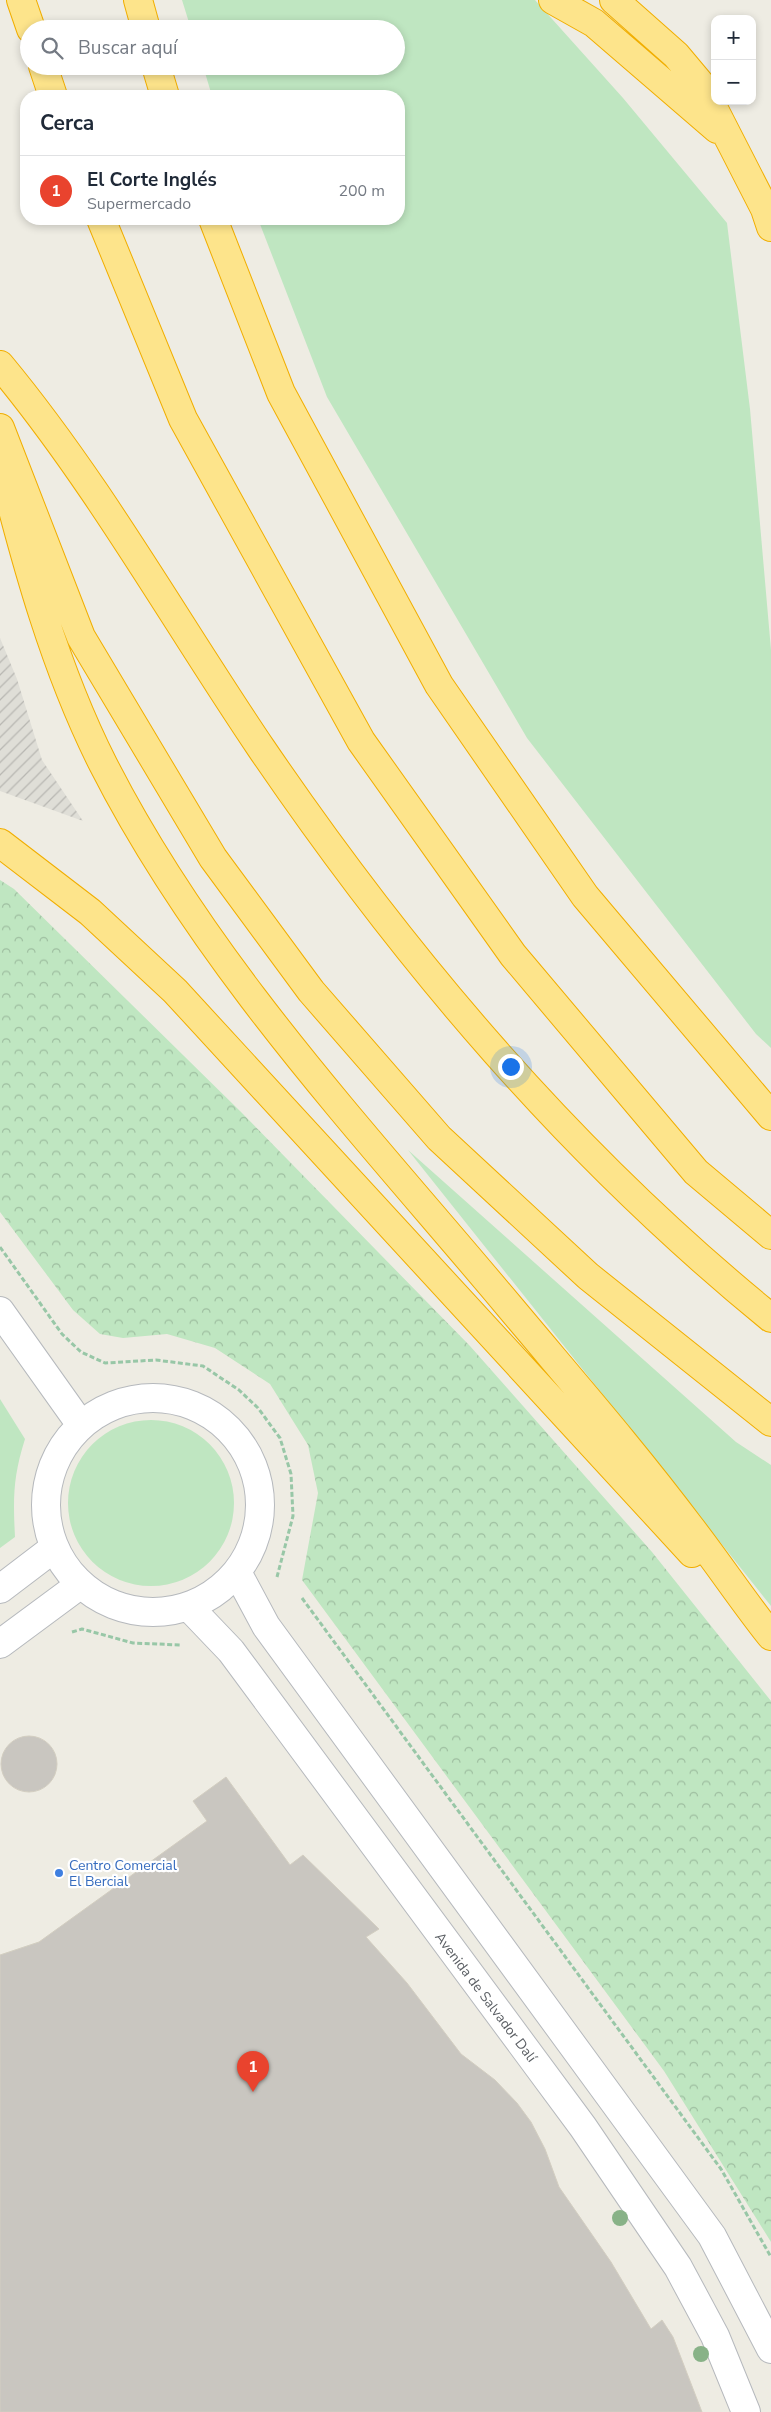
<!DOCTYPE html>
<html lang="es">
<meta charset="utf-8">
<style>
:root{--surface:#fff;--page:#f2f2f3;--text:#1f2937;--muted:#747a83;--line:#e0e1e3;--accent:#e9432e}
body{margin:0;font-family:"Nunito Sans",sans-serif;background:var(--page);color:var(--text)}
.controls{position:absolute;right:15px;top:15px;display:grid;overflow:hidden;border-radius:10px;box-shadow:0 2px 8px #0003}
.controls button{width:45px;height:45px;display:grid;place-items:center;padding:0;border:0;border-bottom:1px solid var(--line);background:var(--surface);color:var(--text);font:25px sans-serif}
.you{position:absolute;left:510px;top:1066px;width:18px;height:18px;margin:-12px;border:4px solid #fff;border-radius:50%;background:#1a73e8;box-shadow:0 0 0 8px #1a73e833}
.badge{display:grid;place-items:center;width:32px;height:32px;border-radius:50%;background:var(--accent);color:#fff;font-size:16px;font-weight:700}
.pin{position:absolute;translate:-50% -41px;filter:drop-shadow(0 1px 2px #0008)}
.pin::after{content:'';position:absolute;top:26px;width:18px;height:15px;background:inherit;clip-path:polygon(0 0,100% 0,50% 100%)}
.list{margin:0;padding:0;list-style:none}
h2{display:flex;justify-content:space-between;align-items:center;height:65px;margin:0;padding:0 20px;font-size:21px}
h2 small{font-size:16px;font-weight:400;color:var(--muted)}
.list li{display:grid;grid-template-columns:32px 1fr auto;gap:15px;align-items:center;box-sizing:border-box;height:70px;padding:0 20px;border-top:1px solid var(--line)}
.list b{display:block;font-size:19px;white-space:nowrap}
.list p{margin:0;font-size:16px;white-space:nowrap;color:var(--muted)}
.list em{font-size:16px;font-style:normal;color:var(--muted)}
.icon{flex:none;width:28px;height:28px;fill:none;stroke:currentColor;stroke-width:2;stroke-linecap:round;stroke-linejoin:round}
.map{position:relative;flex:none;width:771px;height:2412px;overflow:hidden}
.search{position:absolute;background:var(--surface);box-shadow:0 2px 8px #0003;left:20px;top:20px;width:385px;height:55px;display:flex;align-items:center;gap:12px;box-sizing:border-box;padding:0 18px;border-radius:28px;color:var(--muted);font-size:19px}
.panel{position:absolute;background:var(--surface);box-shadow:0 2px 8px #0003;left:20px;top:90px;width:385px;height:135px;border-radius:20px}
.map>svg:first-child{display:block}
.industrial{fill:url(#industrial-furrows)}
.green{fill:#bfe6c1}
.park{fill:url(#park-crowns)}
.building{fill:#c9c6c0;stroke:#d3cec1}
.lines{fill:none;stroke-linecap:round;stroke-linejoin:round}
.minor-casing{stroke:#b6b9bd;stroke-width:30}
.motorway-casing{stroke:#f1ae00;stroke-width:30}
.path{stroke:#98c7a7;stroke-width:3;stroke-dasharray:5 2.5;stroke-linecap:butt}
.minor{stroke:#fff;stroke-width:28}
.motorway{stroke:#fde48b;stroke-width:28}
.tree{fill:#88b287}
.shop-dot{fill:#3f7fe0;stroke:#fff;stroke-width:2}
.labels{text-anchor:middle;stroke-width:4.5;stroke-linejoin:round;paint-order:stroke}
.shop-label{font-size:14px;fill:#366cbe;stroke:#fff;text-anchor:start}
.street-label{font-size:14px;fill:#5b5f64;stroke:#fff}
</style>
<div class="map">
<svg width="771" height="2412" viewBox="0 0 771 2412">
<defs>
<pattern id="industrial-furrows" width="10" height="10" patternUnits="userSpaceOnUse" patternTransform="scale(1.25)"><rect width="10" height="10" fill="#dfded7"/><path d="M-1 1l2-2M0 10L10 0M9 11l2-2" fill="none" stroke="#b8b7b2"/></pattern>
<pattern id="park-crowns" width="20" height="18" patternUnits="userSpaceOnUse" patternTransform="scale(1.25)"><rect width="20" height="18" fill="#bfe6c1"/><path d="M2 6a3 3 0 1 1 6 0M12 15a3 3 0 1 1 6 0" fill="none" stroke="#9ebea0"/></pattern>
</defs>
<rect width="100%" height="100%" fill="#eeece3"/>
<path class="industrial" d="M 0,638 L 17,679 L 42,760 L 83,821 L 0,791 Z"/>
<path class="green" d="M 182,0 L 535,0 L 623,98 L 727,223 L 750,409 L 771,650 L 771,1048 L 756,1034 L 527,738 L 327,397 L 258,219 L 399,219 L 399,96 L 212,96 L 203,66 L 396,66 L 396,29 L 191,29 Z
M 408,1150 L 736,1442 L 771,1465 L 771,1606 Z
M 0,1399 L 25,1439 C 13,1477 13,1498 15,1537 L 0,1548 Z
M68 1503a83 83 0 1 1 166 0a83 83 0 1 1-166 0Z"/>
<path class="park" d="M 0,880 L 14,889 L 240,1111 L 470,1346 L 652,1552 L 771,1701 L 771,2242 L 664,2071 L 302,1580 L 318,1493 L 308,1445 L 270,1384 L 215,1348 L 167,1334 L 123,1338 L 100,1334 L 73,1310 L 0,1212 Z"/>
<path class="building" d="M1 1764a28 28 0 1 1 56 0a28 28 0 1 1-56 0Z
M 226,1777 L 290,1865 L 303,1855 L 379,1929 L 366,1937 L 407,1983 L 461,2054 L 495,2080 L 517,2103 L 531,2122 L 545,2149 L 559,2187 L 611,2262 L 651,2329 L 662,2320 L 673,2337 L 702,2412 L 0,2412 L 0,1955 L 39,1942 L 207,1821 L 193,1801 Z"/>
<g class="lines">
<defs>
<path id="minor" d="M 0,1311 L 81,1425
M46 1505a107 107 0 1 1 214 0a107 107 0 1 1-214 0Z
M 237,1572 L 266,1626 L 712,2236 L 771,2349
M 0,1589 L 54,1548
M 188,1606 L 231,1651 L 583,2127 L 678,2267 L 715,2336 L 746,2412
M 0,1644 L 81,1584"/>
<path id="motorway" d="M 21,0 L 31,29
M 138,0 L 146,29
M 553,0 L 594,23 L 717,129
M 614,0 L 676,55 L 702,86 L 765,209 L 771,227
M 43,66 L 53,96
M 156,66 L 165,96
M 101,219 L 183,419 L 361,741 L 513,955 L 696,1172 L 771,1235
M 213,219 L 281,393 L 439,685 L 585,896 L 771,1116
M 0,365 C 98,483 175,621 261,748 C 406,961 571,1155 771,1318
M 0,428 L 81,637 L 213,858 L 311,991 L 439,1138 L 588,1276 L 771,1422
M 0,460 C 26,563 55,669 103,764 C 205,965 365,1134 509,1306 C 570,1379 633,1451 690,1527 C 718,1563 743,1601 771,1636
M 0,843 L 90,912 L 175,991 L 692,1553"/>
</defs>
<use href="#minor" class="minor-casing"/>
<use href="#motorway" class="motorway-casing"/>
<path class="path" d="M 0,1247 L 62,1334 L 81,1352 L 105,1363 L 156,1360 L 203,1366 L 239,1390 L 258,1408 L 280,1438 L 291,1474 L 293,1516 L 277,1577
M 302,1598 L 721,2169 L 771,2257
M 72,1632 L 82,1629 L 133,1643 L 181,1645"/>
<use href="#minor" class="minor"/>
<use href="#motorway" class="motorway"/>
</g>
<g class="tree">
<circle cx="620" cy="2218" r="8"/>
<circle cx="701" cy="2354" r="8"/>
</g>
<circle class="shop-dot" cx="59" cy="1873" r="5"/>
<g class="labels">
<g class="shop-label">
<text x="69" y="1870">Centro Comercial<tspan x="69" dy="16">El Bercial</tspan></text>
</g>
<g class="street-label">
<text transform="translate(486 1997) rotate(53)" y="5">Avenida de Salvador Dalí</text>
</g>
</g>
</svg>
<div class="controls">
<button>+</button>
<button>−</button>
</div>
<div class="you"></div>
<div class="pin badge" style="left:253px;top:2092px">1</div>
<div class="search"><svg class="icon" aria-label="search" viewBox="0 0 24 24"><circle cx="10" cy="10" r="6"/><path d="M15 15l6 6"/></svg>Buscar aquí</div>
<section class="panel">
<h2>Cerca<small></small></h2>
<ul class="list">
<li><span class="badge">1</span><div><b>El Corte Inglés</b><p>Supermercado</p></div><em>200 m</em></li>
</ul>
</section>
</div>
